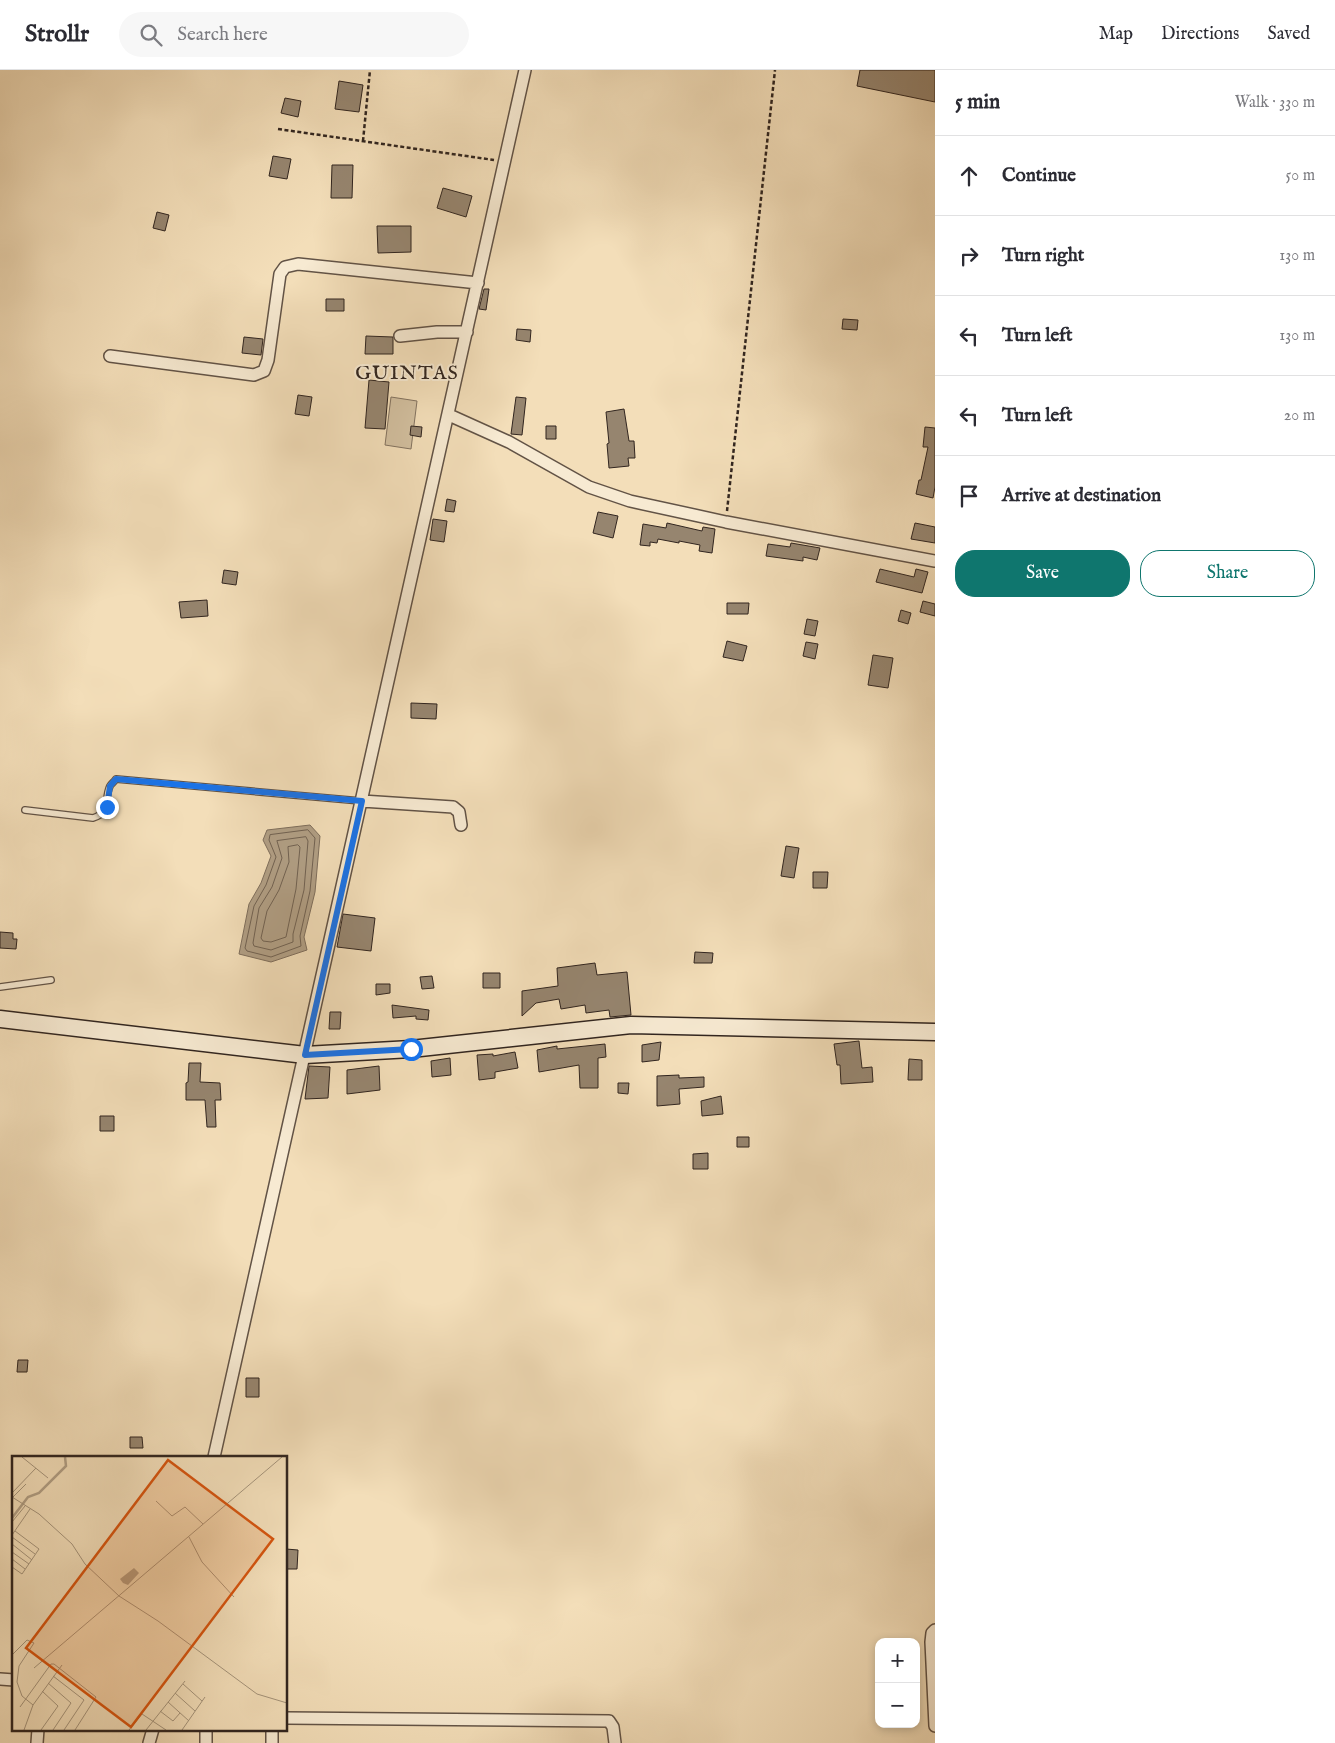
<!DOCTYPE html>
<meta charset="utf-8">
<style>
:root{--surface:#fff;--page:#f7f7f7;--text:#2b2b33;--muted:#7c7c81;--line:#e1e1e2;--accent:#0f766e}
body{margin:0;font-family:"IM FELL English",serif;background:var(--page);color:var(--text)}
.controls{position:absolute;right:15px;bottom:15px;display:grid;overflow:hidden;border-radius:10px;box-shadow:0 2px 8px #0003}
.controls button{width:45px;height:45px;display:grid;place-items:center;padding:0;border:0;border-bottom:1px solid var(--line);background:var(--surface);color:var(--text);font:25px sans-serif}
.stop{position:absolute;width:15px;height:15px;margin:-11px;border:4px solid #1a73e8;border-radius:50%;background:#fff}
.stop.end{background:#1a73e8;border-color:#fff;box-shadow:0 1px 5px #0008}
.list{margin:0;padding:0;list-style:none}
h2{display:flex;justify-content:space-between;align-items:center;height:65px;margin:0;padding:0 20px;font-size:21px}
h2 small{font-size:16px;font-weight:400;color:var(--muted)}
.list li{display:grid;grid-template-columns:32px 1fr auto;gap:15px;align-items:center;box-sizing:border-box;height:80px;padding:0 20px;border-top:1px solid var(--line)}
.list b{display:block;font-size:19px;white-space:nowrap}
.list em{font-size:16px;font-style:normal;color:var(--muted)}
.actions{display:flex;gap:10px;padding:15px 20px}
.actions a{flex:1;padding:11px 0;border:1px solid var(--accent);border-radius:20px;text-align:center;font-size:18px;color:var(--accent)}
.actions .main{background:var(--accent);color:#fff}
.icon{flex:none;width:28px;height:28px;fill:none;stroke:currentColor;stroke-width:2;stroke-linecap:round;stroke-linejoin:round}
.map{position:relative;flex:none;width:935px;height:1673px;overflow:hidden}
header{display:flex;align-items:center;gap:30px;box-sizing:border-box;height:70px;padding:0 25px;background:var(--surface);border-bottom:1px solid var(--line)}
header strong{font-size:24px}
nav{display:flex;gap:28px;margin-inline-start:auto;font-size:18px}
.search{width:350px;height:45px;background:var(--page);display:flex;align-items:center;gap:12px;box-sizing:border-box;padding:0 18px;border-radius:28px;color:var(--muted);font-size:19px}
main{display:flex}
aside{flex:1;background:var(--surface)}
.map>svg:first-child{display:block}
.green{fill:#d2bf9f;stroke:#82725f}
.water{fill:#b19f85;stroke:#7e6e5c}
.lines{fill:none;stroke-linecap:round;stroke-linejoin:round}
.shore{stroke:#716252;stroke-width:1}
.building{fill:#96856f;stroke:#31251f}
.lane-casing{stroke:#625346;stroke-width:8}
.street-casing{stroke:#625346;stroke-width:14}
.secondary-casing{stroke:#31251f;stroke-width:19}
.path{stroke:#31251f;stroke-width:2.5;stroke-dasharray:4 2.5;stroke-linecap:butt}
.lane{stroke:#f7ead2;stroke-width:5.5}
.street{stroke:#f7ead2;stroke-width:11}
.secondary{stroke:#f7ead2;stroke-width:16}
.route{stroke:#1a73e8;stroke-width:6}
.labels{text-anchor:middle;stroke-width:4;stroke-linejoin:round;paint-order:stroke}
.quarter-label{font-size:20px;letter-spacing:1px;fill:#31251f;stroke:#f7ead2}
.inset-river{fill:none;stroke:#b19f85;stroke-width:2.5}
.inset-road{fill:none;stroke:#a5947b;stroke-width:1}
.view{fill:#d6540e;fill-opacity:0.15;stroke:#d6540e;stroke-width:2.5}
.inset-edge{fill:none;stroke:#31251f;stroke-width:2.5}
</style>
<header>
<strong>Strollr</strong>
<div class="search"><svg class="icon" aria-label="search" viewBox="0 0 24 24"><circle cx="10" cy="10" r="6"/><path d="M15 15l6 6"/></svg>Search here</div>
<nav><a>Map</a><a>Directions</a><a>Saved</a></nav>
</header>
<main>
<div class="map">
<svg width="935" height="1673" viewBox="0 0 935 1673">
<rect width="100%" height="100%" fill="#f3deb9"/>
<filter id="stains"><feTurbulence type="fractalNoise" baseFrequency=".004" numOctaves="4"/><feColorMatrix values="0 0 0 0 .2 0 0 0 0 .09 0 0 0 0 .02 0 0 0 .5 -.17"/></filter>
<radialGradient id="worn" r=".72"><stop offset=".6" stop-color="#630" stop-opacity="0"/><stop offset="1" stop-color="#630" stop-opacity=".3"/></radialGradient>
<path class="green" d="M 391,327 L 417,331 L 411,379 L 385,375 Z"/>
<path class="water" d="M 310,755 L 320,766 L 315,822 L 304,867 L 307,880 L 271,892 L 239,884 L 249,834 L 261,813 L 271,786 L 263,770 L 267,760 Z"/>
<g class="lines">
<path class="shore" d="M 308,760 L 315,768 L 310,821 L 300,866 L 301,876 L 271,887 L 247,881 L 245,878 L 254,836 L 266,815 L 276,787 L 269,770 L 270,765 Z
M 306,767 L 308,771 L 304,820 L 293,864 L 293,872 L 271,880 L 254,876 L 253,873 L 259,838 L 272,817 L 282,788 L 277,771 Z
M 298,775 L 300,777 L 296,819 L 286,867 L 271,872 L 263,871 L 261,868 L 267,841 L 279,820 L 289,792 L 288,777 Z"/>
</g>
<path class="building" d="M 860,0 L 935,0 L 935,32 L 857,16 Z
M 339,11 L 363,15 L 359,42 L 335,39 Z
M 285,28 L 301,31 L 298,47 L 281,43 Z
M 273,86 L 291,89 L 287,109 L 269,106 Z
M 332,95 L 353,95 L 352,128 L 331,128 Z
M 443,118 L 472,126 L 466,147 L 437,138 Z
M 157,142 L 169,145 L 165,161 L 153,158 Z
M 377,156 L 411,156 L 411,182 L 378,183 Z
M 484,219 L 489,219 L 486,240 L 479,239 Z
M 326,229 L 344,229 L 344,241 L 326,241 Z
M 843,249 L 858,250 L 857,260 L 842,259 Z
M 517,259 L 531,260 L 530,272 L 516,270 Z
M 366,266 L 393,267 L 393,284 L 365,284 Z
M 244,267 L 263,269 L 261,285 L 242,283 Z
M 369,310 L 389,312 L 385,359 L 365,358 Z
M 298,325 L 312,327 L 309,346 L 295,344 Z
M 516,327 L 526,328 L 522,365 L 511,364 Z
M 624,339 L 629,371 L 634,371 L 635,388 L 628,388 L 629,396 L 609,398 L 607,374 L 609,373 L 606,342 Z
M 411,356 L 422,357 L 421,367 L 410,365 Z
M 546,356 L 556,356 L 556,369 L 546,369 Z
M 925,357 L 935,358 L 935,417 L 933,428 L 916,424 L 919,410 L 921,410 L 928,377 L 923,377 Z
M 447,429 L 456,431 L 454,442 L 445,441 Z
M 598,442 L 618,446 L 613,468 L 593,463 Z
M 433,449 L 447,451 L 444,472 L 430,470 Z
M 667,453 L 702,461 L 703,457 L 715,459 L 712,483 L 699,481 L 700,475 L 679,471 L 679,473 L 658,469 L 657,473 L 650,472 L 650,476 L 640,475 L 643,454 L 666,458 Z
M 915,453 L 935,457 L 935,473 L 911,469 Z
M 791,473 L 820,478 L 817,490 L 803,487 L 803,491 L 766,486 L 768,474 L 790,477 Z
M 880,499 L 914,507 L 916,499 L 928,502 L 922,523 L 876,512 Z
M 224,500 L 238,502 L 236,515 L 222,513 Z
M 207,530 L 208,546 L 181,548 L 179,532 Z
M 923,531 L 935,534 L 935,546 L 920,542 Z
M 727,533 L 749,533 L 748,544 L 727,544 Z
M 901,540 L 911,543 L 908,554 L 898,551 Z
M 807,549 L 818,551 L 815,566 L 804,564 Z
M 727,571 L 747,576 L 743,591 L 723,587 Z
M 806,572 L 818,574 L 815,589 L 803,586 Z
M 873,585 L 893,588 L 888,618 L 868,615 Z
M 411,633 L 437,634 L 436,649 L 411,648 Z
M 786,776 L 799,778 L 794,808 L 781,806 Z
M 813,802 L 828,802 L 827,818 L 813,818 Z
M 343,844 L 375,848 L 371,881 L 337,877 Z
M 0,862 L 13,863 L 13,869 L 17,869 L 16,879 L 0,878 Z
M 695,882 L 713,883 L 712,893 L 694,893 Z
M 595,893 L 597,905 L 627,902 L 631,945 L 610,947 L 609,940 L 586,943 L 585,935 L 561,939 L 559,929 L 536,933 L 522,946 L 522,921 L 558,916 L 557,898 Z
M 483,903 L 500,903 L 500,918 L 483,918 Z
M 432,906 L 434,918 L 422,919 L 420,907 Z
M 376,914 L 390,914 L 390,923 L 376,925 Z
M 392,935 L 429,940 L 428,950 L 416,949 L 416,946 L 393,948 Z
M 330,942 L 341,942 L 340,959 L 329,959 Z
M 859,971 L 862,998 L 872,997 L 873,1012 L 841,1014 L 840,995 L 837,995 L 834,974 Z
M 661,972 L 659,990 L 642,992 L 642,975 Z
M 605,974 L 606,987 L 598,988 L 598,1018 L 580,1018 L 579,995 L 539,1002 L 537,980 L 557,976 L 557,979 Z
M 515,982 L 518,998 L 495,1002 L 495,1008 L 479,1010 L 477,985 L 493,984 L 493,986 Z
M 450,988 L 451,1005 L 432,1007 L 431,991 Z
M 909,989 L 922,990 L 922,1010 L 908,1010 Z
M 189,993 L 201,993 L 200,1012 L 220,1013 L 221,1030 L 215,1030 L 216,1057 L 207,1057 L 205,1030 L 186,1030 L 186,1013 L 188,1012 Z
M 309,996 L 330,997 L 328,1028 L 305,1029 Z
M 379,996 L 380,1020 L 347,1024 L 347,1000 Z
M 679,1005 L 679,1008 L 704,1007 L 704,1017 L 679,1019 L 680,1034 L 657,1036 L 657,1006 Z
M 618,1013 L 629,1013 L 628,1024 L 618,1023 Z
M 721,1026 L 723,1044 L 702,1046 L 701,1031 Z
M 100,1046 L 114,1046 L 114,1061 L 100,1061 Z
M 737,1067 L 749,1067 L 749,1077 L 737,1077 Z
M 708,1083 L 708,1099 L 693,1099 L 693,1084 Z
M 18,1290 L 28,1290 L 27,1302 L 17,1302 Z
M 246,1308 L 259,1308 L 259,1327 L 246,1327 Z
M 130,1367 L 142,1367 L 143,1378 L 130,1378 Z
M 286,1479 L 298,1480 L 297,1499 L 286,1499 Z"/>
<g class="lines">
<defs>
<path id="lane" d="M 25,740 L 93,748 C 113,741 103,731 110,716 C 111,714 114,712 116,709 L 361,731
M 0,917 L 51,910"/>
<path id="street" d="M 400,266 L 437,262 L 467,262
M 110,286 L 254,305 L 264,301 L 268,290 L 280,204 L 285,197 L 298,194 L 478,213
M 449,345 L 509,372 L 589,417 L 630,431 L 726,452 L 935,491
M 362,731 L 453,737 L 459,742 L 461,755
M 214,1387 L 525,0
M 935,1560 L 932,1563 L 931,1572 L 935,1656
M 0,1609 L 14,1610
M 286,1648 L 609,1651 L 613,1657 L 615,1673
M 37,1673 L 38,1659
M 149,1673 L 153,1659
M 206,1673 L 206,1659
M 272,1673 L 272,1659"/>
<path id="secondary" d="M 0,949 L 305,985 L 411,979 L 631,955 L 935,962"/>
</defs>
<use href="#lane" class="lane-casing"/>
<use href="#street" class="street-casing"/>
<use href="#secondary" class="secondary-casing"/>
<path class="path" d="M 278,59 L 494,90
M 363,71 L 370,0
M 727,441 L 775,0"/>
<use href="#lane" class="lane"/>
<use href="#street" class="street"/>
<use href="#secondary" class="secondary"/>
</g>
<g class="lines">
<path class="route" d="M 107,737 L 110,716 L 116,709 L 362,731 L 305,985 L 411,979"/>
</g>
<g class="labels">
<g class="quarter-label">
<text x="407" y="309">GUINTAS</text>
</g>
</g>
<g transform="translate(12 1386)">
<rect width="275" height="275" fill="#f3deb9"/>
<path d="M 122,112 L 127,117 L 116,129 L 111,127 L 108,123 Z" fill="#b19f85"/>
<path class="inset-river" d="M 0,62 L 16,41 L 27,37 L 54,10 L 53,1"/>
<path class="inset-road" d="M 10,1 L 36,22M 0,37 L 24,12M 0,41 L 27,58 L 60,88 L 73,108 L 107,140 L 146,165 L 245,238 L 275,247M 1,41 L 14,28M 144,45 L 160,60 L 173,51 L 191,68M 0,66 L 13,50M 0,79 L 18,53M 0,81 L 23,98M 177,81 L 190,106 L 222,141M 0,88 L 20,104M 0,96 L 17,108M 0,103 L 13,113M 0,111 L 10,118 L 27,93 L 3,75M 0,199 L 15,184 L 22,187 L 7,210 L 5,226 L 10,240 L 21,249M 22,212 L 270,1M 41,220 L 72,244 L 52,274M 36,227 L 59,247 L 41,274M 171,228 L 190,245M 163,237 L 183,255M 156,246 L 177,265M 8,251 L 39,208 L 42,208 L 84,241 L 63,274M 148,255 L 161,265 L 168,257M 12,274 L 21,249 L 50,209M 29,274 L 46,250 L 30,235M 117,274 L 130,258 L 154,274M 134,274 L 173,225M 170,274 L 193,241"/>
<path class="view" d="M 156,4 L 261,83 L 119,271 L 14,192 Z"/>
<rect width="275" height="275" class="inset-edge"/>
</g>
<rect width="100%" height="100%" filter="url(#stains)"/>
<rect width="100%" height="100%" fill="url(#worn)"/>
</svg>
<div class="controls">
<button>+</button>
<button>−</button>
</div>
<div class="stop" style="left:411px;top:979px"></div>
<div class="stop end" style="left:107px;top:737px"></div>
</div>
<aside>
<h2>5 min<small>Walk · 330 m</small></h2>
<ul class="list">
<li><svg class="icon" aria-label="ahead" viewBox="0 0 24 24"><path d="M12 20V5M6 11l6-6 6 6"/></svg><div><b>Continue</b></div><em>50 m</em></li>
<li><svg class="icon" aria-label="right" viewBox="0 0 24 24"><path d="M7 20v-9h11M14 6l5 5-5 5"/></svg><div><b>Turn right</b></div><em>130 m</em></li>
<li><svg class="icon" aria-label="left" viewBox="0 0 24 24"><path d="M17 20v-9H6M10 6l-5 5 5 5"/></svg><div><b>Turn left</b></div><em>130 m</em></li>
<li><svg class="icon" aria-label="left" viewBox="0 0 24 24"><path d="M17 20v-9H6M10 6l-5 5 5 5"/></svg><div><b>Turn left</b></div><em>20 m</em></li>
<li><svg class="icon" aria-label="arrive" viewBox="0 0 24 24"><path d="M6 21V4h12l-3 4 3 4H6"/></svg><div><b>Arrive at destination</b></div></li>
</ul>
<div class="actions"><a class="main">Save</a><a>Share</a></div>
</aside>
</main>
